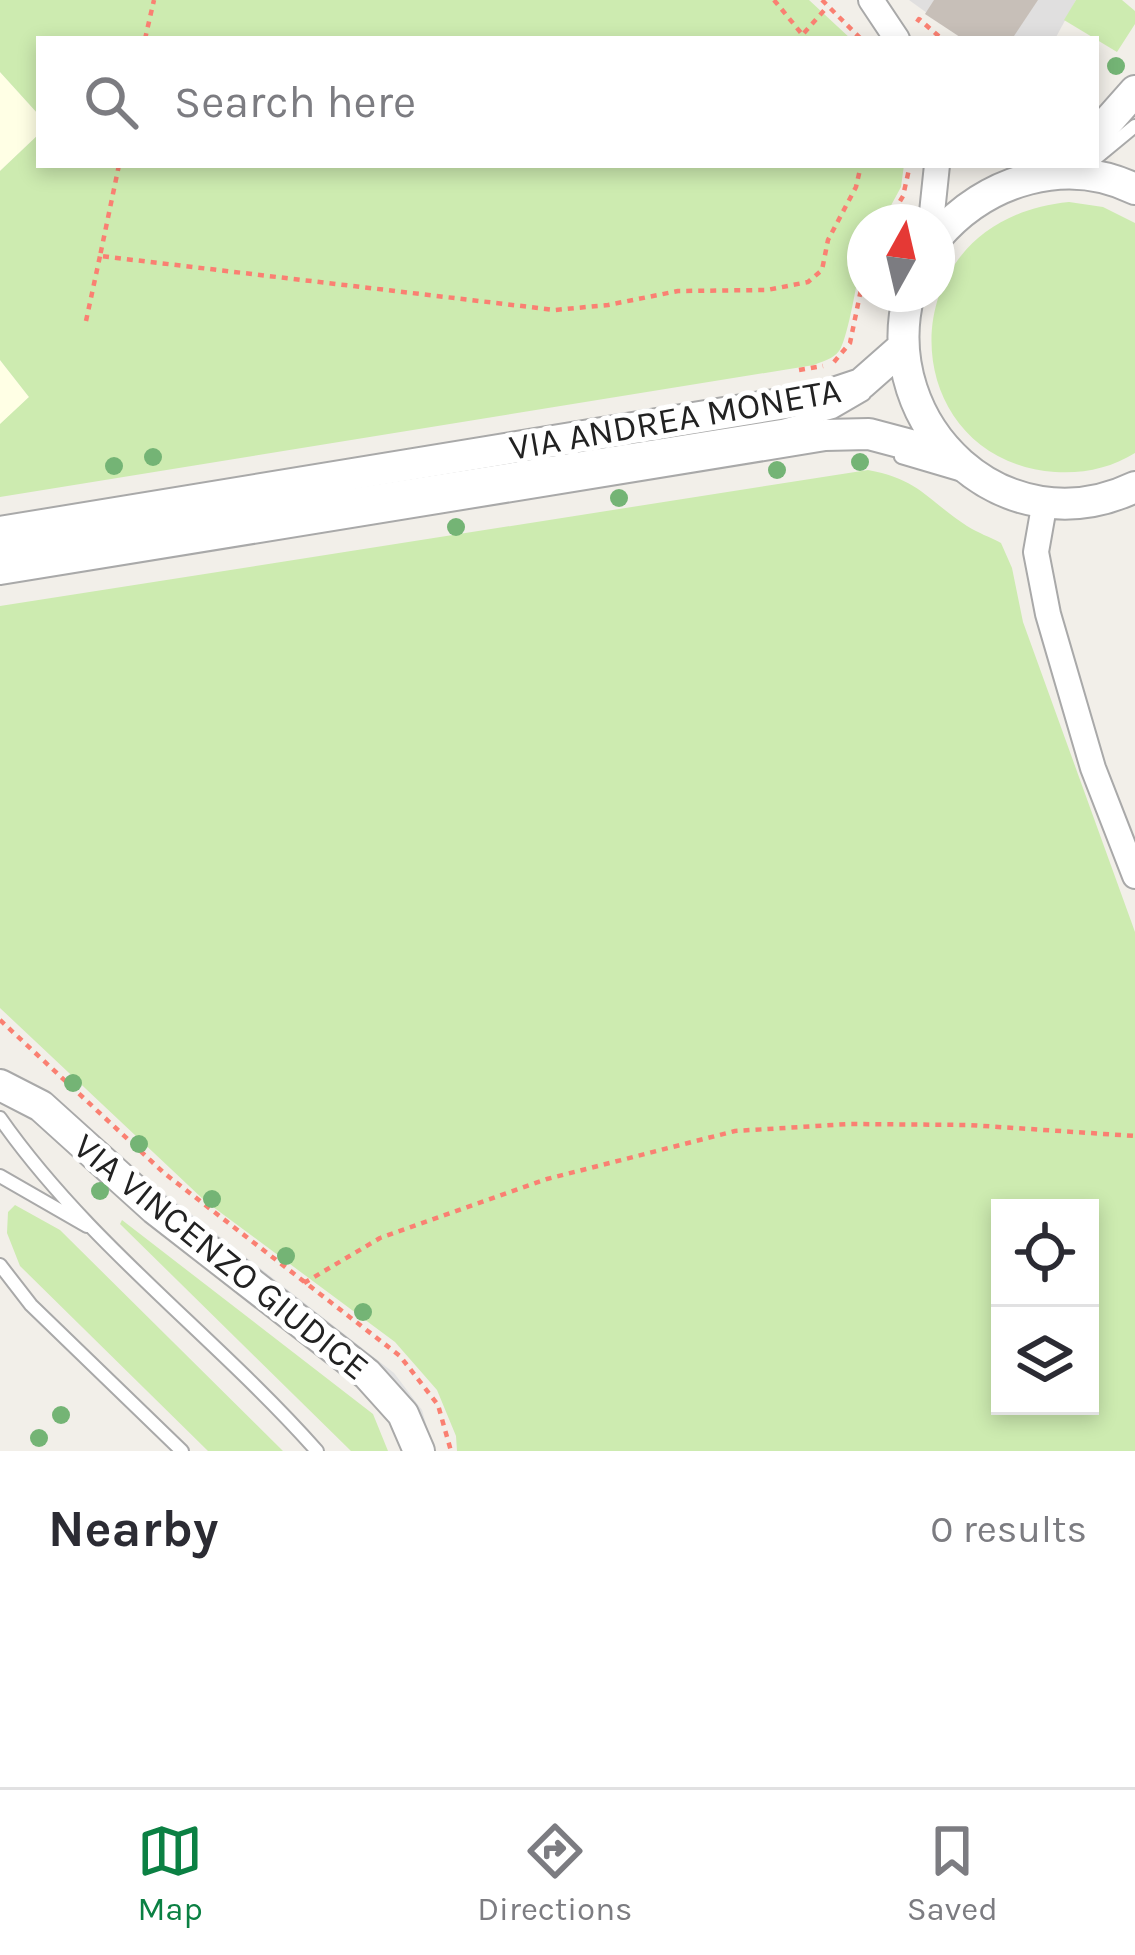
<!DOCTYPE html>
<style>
:root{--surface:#fff;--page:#f2f2f3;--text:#2b2b33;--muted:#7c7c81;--line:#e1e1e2;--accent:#0b8043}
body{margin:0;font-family:Karla,sans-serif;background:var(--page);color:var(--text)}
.controls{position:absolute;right:36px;bottom:36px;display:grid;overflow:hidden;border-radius:0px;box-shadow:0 6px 18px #0003}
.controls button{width:108px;height:108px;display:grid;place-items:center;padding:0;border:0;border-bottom:3px solid var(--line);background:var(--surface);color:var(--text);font:60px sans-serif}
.compass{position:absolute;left:847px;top:204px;width:108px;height:108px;border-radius:50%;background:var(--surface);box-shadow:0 6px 18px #0003;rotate:8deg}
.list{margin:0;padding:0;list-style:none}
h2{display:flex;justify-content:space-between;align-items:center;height:156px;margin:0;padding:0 48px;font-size:51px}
h2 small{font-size:39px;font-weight:400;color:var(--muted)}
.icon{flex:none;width:66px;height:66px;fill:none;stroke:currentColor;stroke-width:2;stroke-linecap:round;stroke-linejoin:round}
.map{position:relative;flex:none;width:1135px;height:1451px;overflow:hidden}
.search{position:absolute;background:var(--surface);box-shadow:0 6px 18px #0003;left:36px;right:36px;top:36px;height:132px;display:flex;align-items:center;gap:30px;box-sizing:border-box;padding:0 42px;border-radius:0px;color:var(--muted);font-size:45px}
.sheet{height:336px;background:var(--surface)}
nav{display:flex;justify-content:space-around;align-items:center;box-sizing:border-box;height:168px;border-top:3px solid var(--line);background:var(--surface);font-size:33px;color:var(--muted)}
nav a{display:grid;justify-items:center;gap:6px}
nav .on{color:var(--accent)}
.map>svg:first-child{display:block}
.residential{fill:#e0dfdf}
.education{fill:#ffffe5}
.grass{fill:#cdebb0;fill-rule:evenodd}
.parking{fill:#e2e2e2}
.building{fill:#c7bfb8}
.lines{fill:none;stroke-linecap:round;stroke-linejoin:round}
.service-casing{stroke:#a9a9a9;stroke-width:16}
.minor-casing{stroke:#a9a9a9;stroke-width:28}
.tertiary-casing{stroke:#a9a9a9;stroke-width:34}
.path{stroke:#fa8072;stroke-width:4.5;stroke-dasharray:6 6;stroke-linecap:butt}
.service{stroke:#fff;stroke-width:12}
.minor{stroke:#fff;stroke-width:24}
.tertiary{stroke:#fff;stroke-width:30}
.tree{fill:#74b475}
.labels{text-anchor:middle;stroke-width:10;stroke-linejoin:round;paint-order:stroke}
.street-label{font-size:36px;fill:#222;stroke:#fff}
</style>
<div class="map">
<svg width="1135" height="1451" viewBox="0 0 1135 1451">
<rect width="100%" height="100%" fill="#f2efe9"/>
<path class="residential" d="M 909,0 L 1076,0 L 1055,39 L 963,39 Z"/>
<path class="education" d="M 0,72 L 39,115 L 39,134 L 0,171 Z
M 0,360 L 29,397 L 0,425 Z"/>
<path class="grass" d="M 0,0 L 809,0 L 851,39 L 39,39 L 39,115 L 0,72 Z
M 1076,0 L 1122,0 L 1135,11 L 1135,24 L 1117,52 L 1064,20 Z
M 39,134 L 39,165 L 904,165 L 901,187 L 882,222 L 865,222 C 865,241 849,339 839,351 C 833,359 823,361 814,365 L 0,497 L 0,424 L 29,397 L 0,360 L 0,171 Z
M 1069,202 L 1103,207 L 1135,223 L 1135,453 C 1111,468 1083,474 1055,472 C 892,460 884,220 1069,202 Z
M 868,470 C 919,479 927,500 967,526 C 978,533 990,537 1001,543 L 1012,568 L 1023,622 L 1135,932 L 1135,1451 L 457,1451 L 456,1436 L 437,1390 L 395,1342 L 205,1201 L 0,1008 L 0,606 ZM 1000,1208 L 1090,1208 L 1090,1406 L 1000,1406 Z
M 15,1205 L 60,1230 L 283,1451 L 208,1451 L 20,1266 L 7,1233 L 8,1212 Z
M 122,1220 L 373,1414 L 388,1451 L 351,1451 L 120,1224 Z"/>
<path class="parking" d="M 150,1182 L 394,1373 L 422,1410 L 434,1451 L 427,1451 L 423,1435 L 147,1191 Z"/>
<path class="building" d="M 934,0 L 1038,0 L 1012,39 L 963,39 L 925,14 Z"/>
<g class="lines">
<defs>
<path id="service" d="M 1096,158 L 1135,126
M 901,457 L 962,475
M 0,551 L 782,426 L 833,412 L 864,394
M 0,1118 C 88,1244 216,1337 317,1451
M 0,1176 L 87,1226
M 0,1265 L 31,1305 L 182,1451"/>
<path id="minor" d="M 871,0 L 897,39
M 931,222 L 937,165
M 1045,501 L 1036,552 L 1048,614 L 1093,768 L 1135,876"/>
<path id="tertiary" d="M 1096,135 L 1135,91
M 937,237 C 986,180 1066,155 1135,189
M 909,294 C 875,427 1006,549 1135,487
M 0,532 L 822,397 L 861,384 L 903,347
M 0,569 L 825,435 L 869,434 L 952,456
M 0,1085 L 41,1106 L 155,1209 L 367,1374 L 403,1414 L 419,1451"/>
</defs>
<use href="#service" class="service-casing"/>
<use href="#minor" class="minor-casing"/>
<use href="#tertiary" class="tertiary-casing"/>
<path class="path" d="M 774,0 L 806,39
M 822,0 L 861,39
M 917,22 L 919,19 L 942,39
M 804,33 L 828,6
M 145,39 L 154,0
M 119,165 L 100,256 L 555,310 L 608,305 L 678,291 L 767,290 L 808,282 L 822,270 L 828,240 L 856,187 L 861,165
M 888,222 L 903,196 L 910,165
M 86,321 L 100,256
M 834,362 L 850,343 L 865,270
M 799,370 L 823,366
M 0,1020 L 164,1173 L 400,1356 L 438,1405 L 451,1451
M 304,1283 L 380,1238 L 547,1179 L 735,1131 L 849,1124 L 969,1125 L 1135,1136"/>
<use href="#service" class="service"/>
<use href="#minor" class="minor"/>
<use href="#tertiary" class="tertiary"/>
</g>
<g class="tree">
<circle cx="1116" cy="66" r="9"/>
<circle cx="153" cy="457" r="9"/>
<circle cx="860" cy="462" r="9"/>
<circle cx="114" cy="466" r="9"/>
<circle cx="777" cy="470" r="9"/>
<circle cx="619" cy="498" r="9"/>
<circle cx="456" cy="527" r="9"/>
<circle cx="73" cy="1083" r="9"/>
<circle cx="139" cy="1144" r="9"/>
<circle cx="100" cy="1191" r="9"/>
<circle cx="212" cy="1199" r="9"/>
<circle cx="286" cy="1256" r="9"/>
<circle cx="363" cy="1312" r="9"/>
<circle cx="61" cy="1415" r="9"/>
<circle cx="39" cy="1438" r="9"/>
</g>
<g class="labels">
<g class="street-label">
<text transform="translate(675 418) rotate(-10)" y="13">VIA ANDREA MONETA</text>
<text transform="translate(222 1256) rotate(39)" y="13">VIA VINCENZO GIUDICE</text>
</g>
</g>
</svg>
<div class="controls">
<button><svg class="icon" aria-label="locate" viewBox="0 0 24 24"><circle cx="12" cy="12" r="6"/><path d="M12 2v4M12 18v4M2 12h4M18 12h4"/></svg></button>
<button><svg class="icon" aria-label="layers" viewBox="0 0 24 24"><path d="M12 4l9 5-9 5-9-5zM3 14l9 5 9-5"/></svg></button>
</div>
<svg class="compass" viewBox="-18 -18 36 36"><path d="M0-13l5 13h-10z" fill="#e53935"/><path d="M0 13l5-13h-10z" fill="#7c7c81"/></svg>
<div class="search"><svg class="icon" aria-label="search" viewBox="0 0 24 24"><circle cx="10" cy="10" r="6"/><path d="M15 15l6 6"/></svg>Search here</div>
</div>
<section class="sheet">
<h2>Nearby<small>0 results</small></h2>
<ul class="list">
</ul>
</section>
<nav>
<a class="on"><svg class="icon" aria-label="map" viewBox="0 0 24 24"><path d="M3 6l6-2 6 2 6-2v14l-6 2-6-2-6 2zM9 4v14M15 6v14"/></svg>Map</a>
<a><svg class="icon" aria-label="directions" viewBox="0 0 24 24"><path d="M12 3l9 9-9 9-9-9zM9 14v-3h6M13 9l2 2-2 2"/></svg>Directions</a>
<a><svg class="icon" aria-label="saved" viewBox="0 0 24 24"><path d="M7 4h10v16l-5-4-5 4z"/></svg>Saved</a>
</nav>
